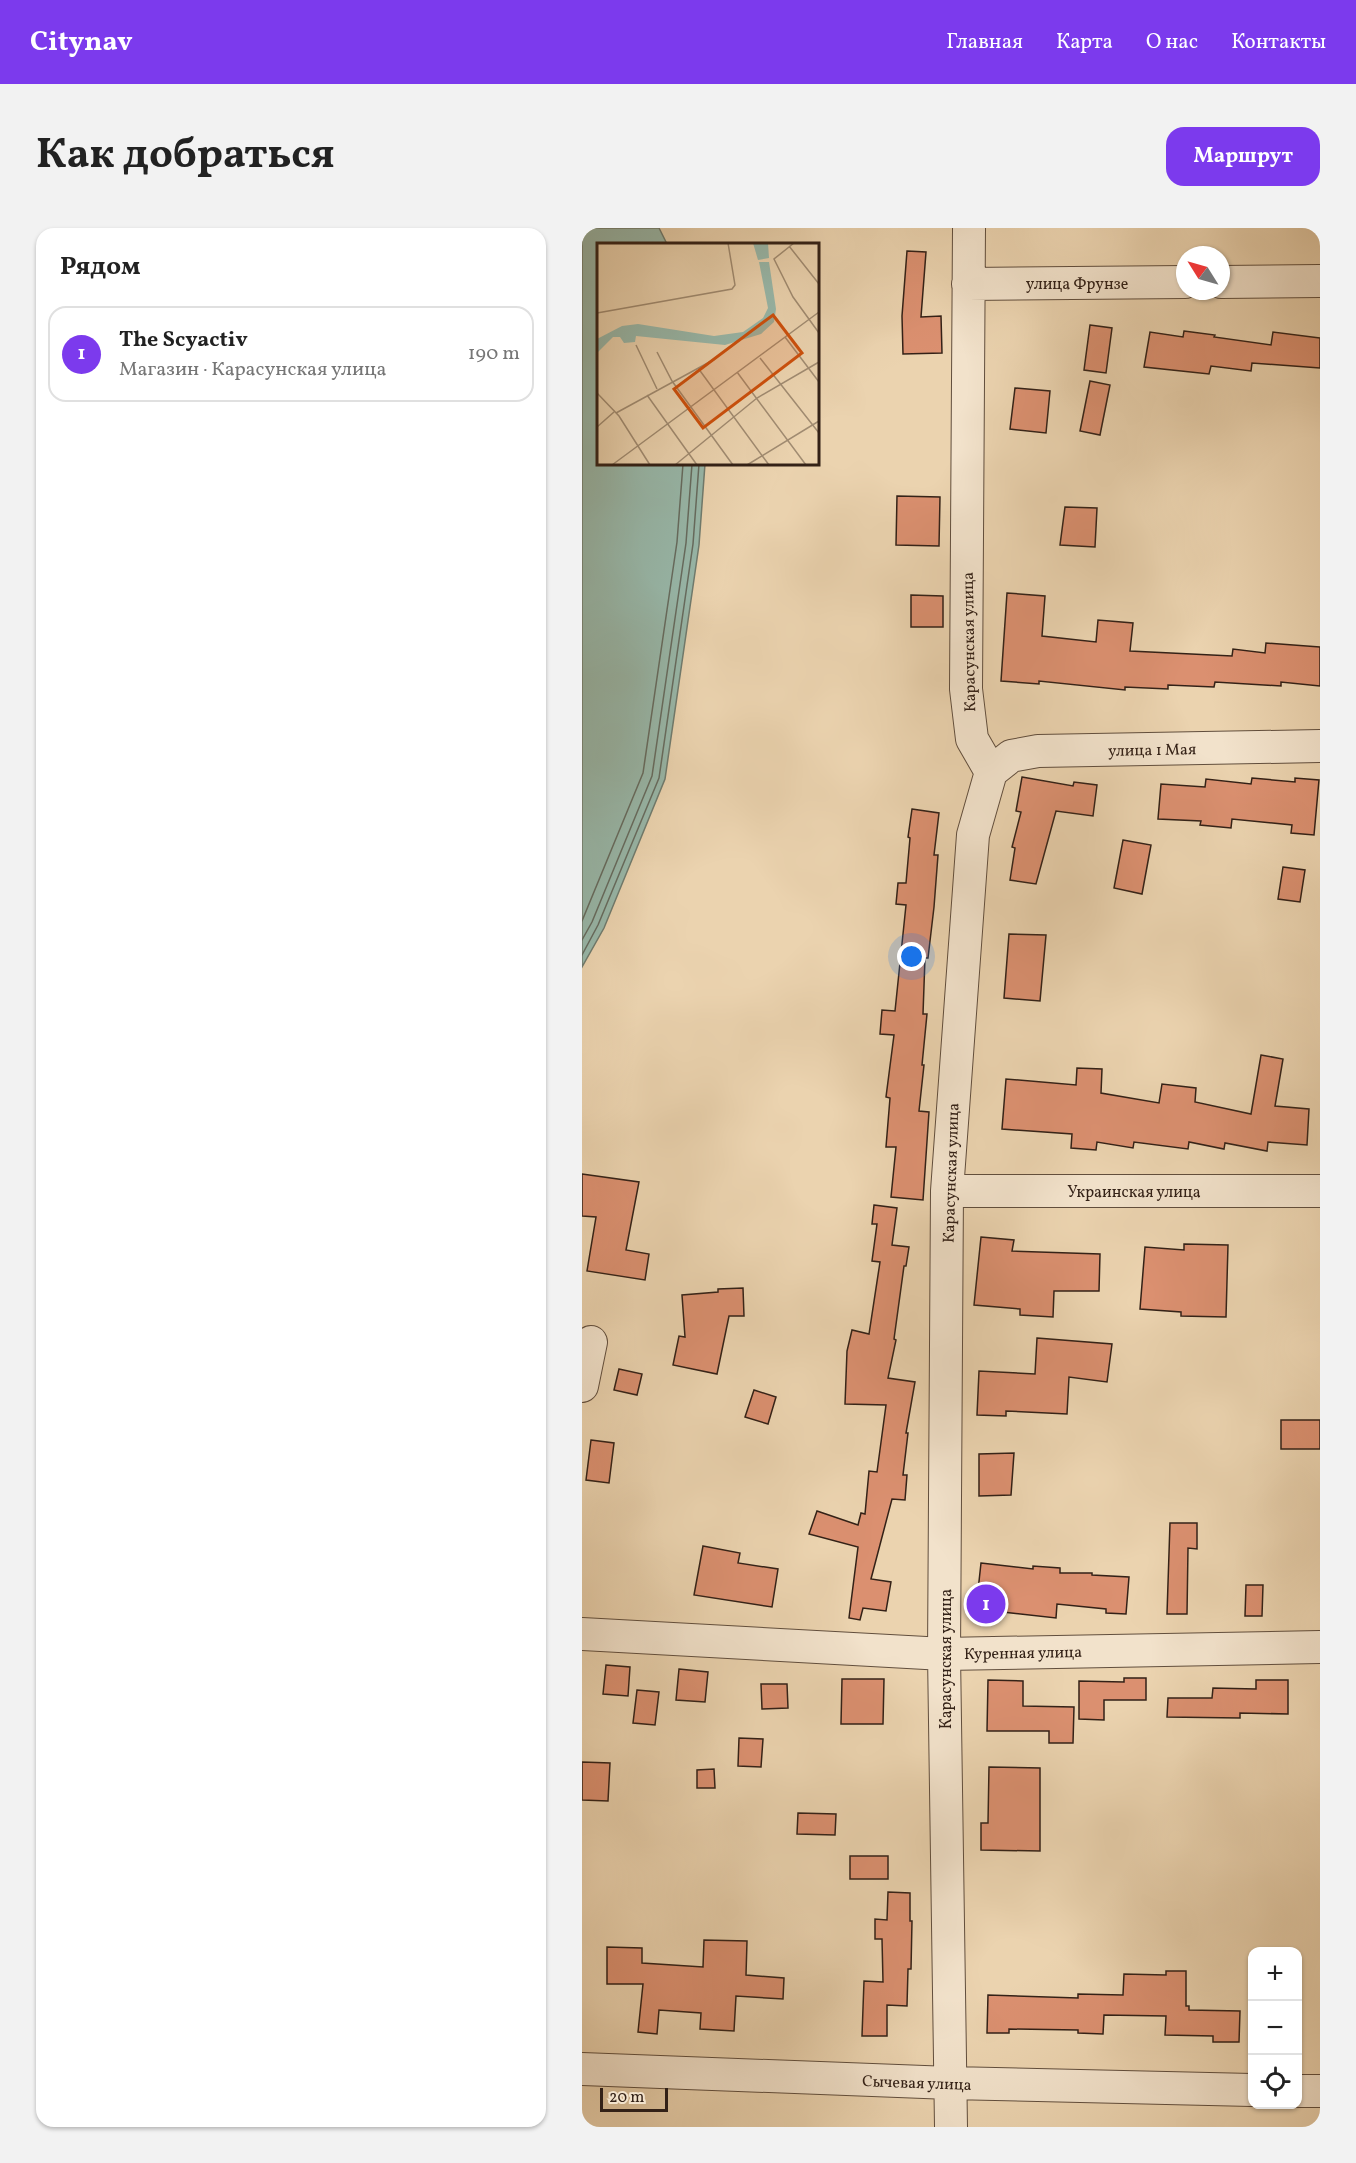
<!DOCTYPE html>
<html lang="ru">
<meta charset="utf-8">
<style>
:root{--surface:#fff;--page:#f2f2f2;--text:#222;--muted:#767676;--line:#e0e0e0;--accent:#7c3aed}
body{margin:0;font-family:Vollkorn,serif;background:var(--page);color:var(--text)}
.controls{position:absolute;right:18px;bottom:18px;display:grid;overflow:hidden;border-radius:12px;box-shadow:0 2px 4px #0004}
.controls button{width:54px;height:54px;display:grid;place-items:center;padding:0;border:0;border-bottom:2px solid var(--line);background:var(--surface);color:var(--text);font:30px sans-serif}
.compass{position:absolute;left:594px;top:18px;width:54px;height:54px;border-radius:50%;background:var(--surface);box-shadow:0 2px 4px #0004;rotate:307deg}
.scale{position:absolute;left:18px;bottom:15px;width:68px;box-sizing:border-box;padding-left:6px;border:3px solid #332117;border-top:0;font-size:16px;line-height:21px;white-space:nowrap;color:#332117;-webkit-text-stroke:4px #f2e2cb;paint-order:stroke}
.you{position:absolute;left:330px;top:729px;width:21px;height:21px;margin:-15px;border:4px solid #fff;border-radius:50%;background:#1a73e8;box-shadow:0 0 0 9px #1a73e833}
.badge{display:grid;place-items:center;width:39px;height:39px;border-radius:50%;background:var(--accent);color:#fff;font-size:20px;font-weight:700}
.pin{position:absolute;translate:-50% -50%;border:3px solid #fff;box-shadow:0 2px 6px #0006}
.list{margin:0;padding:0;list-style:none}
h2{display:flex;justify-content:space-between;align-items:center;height:78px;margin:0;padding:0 24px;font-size:26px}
h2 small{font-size:20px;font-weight:400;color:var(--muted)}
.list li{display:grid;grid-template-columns:39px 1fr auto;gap:18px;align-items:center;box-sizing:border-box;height:96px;margin:0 12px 12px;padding:0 12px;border:2px solid var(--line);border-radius:18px}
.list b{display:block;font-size:22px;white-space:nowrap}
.list p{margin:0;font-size:20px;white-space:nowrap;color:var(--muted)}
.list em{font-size:20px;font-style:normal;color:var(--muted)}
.icon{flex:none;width:33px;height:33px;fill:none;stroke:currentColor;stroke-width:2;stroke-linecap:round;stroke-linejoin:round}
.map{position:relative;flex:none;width:738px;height:1899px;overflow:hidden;border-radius:18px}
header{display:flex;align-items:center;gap:36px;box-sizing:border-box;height:84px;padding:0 30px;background:var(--accent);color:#fff}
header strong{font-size:28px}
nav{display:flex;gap:33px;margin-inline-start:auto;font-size:21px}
.intro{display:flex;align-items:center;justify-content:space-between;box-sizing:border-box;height:144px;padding:0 36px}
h1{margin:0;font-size:42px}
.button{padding:15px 27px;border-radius:18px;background:var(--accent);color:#fff;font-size:21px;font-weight:700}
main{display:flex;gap:36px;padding:0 36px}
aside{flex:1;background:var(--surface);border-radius:18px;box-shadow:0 2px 4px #0004}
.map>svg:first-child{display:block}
.water{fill:#98b8aa;stroke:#707c6f;stroke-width:1.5}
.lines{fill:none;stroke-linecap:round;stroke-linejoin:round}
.shore{stroke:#666c60;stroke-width:1.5}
.building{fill:#db9070;stroke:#332117;stroke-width:1.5}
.minor-casing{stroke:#614e3d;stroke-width:34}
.minor{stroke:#f2e2cb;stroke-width:32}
.labels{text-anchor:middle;stroke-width:4.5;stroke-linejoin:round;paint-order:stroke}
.street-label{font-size:16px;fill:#332117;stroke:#f2e2cb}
.inset-road{fill:none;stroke:#a18c72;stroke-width:1.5}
.view{fill:#cd510e;fill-opacity:0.15;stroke:#cd510e;stroke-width:3}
.inset-edge{fill:none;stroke:#332117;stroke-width:3}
</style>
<header>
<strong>Citynav</strong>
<nav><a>Главная</a><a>Карта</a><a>О нас</a><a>Контакты</a></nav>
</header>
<div class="intro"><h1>Как добраться</h1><a class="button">Маршрут</a></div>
<main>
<aside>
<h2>Рядом<small></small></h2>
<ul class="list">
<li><span class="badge">1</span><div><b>The Scyactiv</b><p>Магазин · Карасунская улица</p></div><em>190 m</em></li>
</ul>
</aside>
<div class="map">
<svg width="738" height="1899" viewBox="0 0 738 1899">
<rect width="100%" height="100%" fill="#ebd3af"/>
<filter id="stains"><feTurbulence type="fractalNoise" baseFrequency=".00333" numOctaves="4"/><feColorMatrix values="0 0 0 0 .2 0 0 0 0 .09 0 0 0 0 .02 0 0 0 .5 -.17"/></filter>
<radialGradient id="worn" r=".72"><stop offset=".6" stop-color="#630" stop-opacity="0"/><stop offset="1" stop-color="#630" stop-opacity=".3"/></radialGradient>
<path class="water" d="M 0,0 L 77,0 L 85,16 L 16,16 L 16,236 L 123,236 L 117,317 L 83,551 L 22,700 L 0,739 Z"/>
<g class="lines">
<path class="shore" d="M 0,693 L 61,545 L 95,314 L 101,236
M 0,712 L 10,694 L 70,548 L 104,315 L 110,236
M 0,727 L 16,697 L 77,550 L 111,316 L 117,236"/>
</g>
<path class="building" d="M 325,23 L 344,24 L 339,89 L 359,88 L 360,125 L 321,126 L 320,88 Z
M 508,97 L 530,100 L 524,145 L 502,142 Z
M 602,103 L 633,107 L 632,109 L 689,117 L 691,104 L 738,110 L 738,140 L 670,135 L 669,143 L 629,138 L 627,146 L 562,139 L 568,104 L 601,109 Z
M 508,153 L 528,157 L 518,207 L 498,203 Z
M 433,160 L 468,163 L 464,205 L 428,201 Z
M 315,268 L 358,269 L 357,318 L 314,317 Z
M 483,279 L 515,280 L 513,319 L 478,317 Z
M 425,365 L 463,368 L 460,408 L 514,414 L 516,392 L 551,395 L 548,423 L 650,428 L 651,421 L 683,425 L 684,415 L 738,419 L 738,458 L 699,454 L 699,458 L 633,454 L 632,459 L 586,457 L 586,461 L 543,459 L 543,462 L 457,453 L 457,456 L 419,453 Z
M 329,367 L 361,368 L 361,399 L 329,399 Z
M 440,549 L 491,558 L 492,554 L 515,557 L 511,588 L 474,583 L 454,656 L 428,652 L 433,620 L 430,619 L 439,584 L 434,583 Z
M 670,550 L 713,554 L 713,550 L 737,552 L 732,607 L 709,605 L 710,597 L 650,591 L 649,600 L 618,597 L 619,593 L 576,591 L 579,556 L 623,559 L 624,551 L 669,556 Z
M 330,581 L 357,585 L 352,627 L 356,627 L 352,679 L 346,730 L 343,730 L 341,786 L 345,786 L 340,837 L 342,837 L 337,883 L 347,884 L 341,972 L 309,969 L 314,919 L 304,919 L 308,870 L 304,869 L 312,807 L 298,806 L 300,782 L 313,783 L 324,677 L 314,676 L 316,655 L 324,655 L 328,610 L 326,609 Z
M 541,612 L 569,617 L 560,666 L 532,660 Z
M 701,639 L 723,642 L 718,674 L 696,671 Z
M 427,706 L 464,707 L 458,773 L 422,770 Z
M 679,827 L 701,831 L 693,878 L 727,881 L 725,917 L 686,914 L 685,923 L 643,915 L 642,921 L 607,914 L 606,921 L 552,914 L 551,920 L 515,914 L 514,922 L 489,920 L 490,906 L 420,901 L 424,851 L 494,857 L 495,840 L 520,841 L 519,865 L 577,875 L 580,856 L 614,860 L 613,874 L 669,886 Z
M 0,946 L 57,954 L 44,1022 L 67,1026 L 63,1052 L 5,1043 L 14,989 L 0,988 Z
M 292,977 L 315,980 L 310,1017 L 327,1019 L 324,1038 L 322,1038 L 312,1111 L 314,1112 L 306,1150 L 333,1154 L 324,1205 L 326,1205 L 321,1247 L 325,1247 L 323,1272 L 310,1271 L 289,1351 L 309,1354 L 304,1383 L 281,1380 L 278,1392 L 267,1390 L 276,1319 L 227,1306 L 235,1283 L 276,1297 L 279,1285 L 283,1286 L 287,1243 L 295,1244 L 304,1177 L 263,1176 L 265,1123 L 270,1102 L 287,1106 L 298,1034 L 290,1033 L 295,996 L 290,996 Z
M 399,1009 L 432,1012 L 430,1023 L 518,1026 L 517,1063 L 472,1063 L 471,1089 L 438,1087 L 438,1081 L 392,1077 Z
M 602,1016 L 646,1017 L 644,1089 L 599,1088 L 599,1084 L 558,1081 L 563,1019 L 602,1022 Z
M 161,1060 L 162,1088 L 147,1088 L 135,1146 L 91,1137 L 97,1108 L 103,1109 L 100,1067 L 136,1064 L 136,1061 Z
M 455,1110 L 530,1116 L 525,1154 L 487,1149 L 485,1186 L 424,1183 L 424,1188 L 395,1187 L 397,1143 L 453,1146 Z
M 37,1141 L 60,1146 L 55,1167 L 32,1162 Z
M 172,1162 L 194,1169 L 186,1196 L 163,1189 Z
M 699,1192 L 738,1192 L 738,1221 L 699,1221 Z
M 9,1212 L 32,1215 L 27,1255 L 4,1252 Z
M 432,1225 L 429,1267 L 397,1268 L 397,1226 Z
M 588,1295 L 615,1295 L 615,1321 L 606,1320 L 605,1386 L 585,1386 Z
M 121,1318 L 158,1325 L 156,1335 L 196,1341 L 190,1379 L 112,1367 Z
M 399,1335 L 451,1341 L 451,1338 L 478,1340 L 478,1345 L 510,1345 L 510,1347 L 547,1349 L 544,1386 L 524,1385 L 524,1381 L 475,1376 L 474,1390 L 394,1381 Z
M 664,1357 L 681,1357 L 680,1388 L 663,1388 Z
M 24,1437 L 48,1439 L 46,1468 L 21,1466 Z
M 97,1441 L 126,1444 L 123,1474 L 94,1472 Z
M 542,1450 L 564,1450 L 564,1472 L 522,1472 L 522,1492 L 497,1491 L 497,1453 L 542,1454 Z
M 260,1451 L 302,1451 L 301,1496 L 259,1496 Z
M 406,1452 L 441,1453 L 441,1478 L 492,1479 L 491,1515 L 467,1515 L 467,1503 L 405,1503 Z
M 674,1452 L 706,1452 L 706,1486 L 658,1485 L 658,1490 L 585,1489 L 586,1470 L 630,1470 L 631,1460 L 674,1461 Z
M 179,1456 L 205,1456 L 206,1480 L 180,1481 Z
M 55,1462 L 77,1464 L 73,1497 L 51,1495 Z
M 157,1510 L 181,1511 L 179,1539 L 156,1538 Z
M 0,1534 L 28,1535 L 26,1573 L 0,1572 Z
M 407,1539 L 458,1540 L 458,1623 L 399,1622 L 399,1595 L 406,1595 Z
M 132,1541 L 133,1560 L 115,1560 L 115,1542 Z
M 216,1585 L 254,1586 L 253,1607 L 215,1606 Z
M 268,1628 L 306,1628 L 306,1651 L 268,1651 Z
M 306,1664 L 328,1665 L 328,1693 L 330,1693 L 329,1741 L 326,1741 L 325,1778 L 305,1777 L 305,1808 L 280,1808 L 282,1753 L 301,1754 L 300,1711 L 293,1711 L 293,1691 L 305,1692 Z
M 122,1712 L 165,1713 L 164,1747 L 202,1750 L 201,1771 L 154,1768 L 152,1803 L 118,1801 L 119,1785 L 77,1782 L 75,1806 L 56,1804 L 61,1756 L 25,1756 L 25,1719 L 60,1720 L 60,1735 L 121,1739 Z
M 584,1743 L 604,1743 L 604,1778 L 607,1778 L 607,1782 L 658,1783 L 657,1814 L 631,1814 L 631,1808 L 583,1807 L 584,1788 L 522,1787 L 521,1806 L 496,1805 L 496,1802 L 427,1801 L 427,1805 L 405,1805 L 406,1767 L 496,1770 L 496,1766 L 541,1767 L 542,1746 L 584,1747 Z"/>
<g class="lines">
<defs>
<path id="minor" d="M 639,54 L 738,53
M 386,56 L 603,54
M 409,544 L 429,528 L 456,523 L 738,518
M 365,963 L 738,963
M 0,1158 L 9,1114
M 0,1406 L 362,1426 L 738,1419
M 0,1841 L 368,1855 L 670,1862
M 716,1863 L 738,1863
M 369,1899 L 362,1426 L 365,963 L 391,607 L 409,544 L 390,511 L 384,461 L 387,0"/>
</defs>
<use href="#minor" class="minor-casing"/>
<use href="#minor" class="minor"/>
</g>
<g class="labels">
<g class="street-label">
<text x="495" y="61">улица Фрунзе</text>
<text transform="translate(386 414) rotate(-91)" y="6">Карасунская улица</text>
<text transform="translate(570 521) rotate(-1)" y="6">улица 1 Мая</text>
<text transform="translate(368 945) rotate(-88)" y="6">Карасунская улица</text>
<text x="552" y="969">Украинская улица</text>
<text transform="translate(441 1424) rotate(-1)" y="6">Куренная улица</text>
<text transform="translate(363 1431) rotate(-90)" y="6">Карасунская улица</text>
<text transform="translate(335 1854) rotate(2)" y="6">Сычевая улица</text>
</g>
</g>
<g transform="translate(15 15)">
<rect width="222" height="222" fill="#ebd3af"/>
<path d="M 156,0 L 171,0 L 172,15 L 161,17 ZM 162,19 L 172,19 L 179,66 L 177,79 L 164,91 L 128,102 L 39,93 L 38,99 L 27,100 L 23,94 L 16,94 L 0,110 L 0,96 L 25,83 L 41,81 L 117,93 L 146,89 L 166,75 L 171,65 Z" fill="#98b8aa"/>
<path class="inset-road" d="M 197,0 L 177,16 L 196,54 L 222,90M 192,3 L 222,41M 0,70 L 135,46 L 138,42 L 131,0M 188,94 L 222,139M 39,102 L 60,146M 60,109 L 75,138 L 136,222M 163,115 L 222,190M 101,125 L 172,222M 140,129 L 209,222M 0,150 L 22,173 L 53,222M 50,152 L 100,222M 19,170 L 118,116M 0,184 L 17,169M 15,222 L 222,69M 78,222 L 160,155 L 222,119M 150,222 L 222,178"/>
<path class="view" d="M 176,72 L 205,110 L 106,185 L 77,146 Z"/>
<rect width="222" height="222" class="inset-edge"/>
</g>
<rect width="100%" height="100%" filter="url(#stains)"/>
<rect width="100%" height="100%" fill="url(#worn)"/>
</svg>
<div class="controls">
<button>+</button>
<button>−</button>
<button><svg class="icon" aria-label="locate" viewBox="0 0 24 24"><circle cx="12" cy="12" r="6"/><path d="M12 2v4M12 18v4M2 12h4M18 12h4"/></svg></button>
</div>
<svg class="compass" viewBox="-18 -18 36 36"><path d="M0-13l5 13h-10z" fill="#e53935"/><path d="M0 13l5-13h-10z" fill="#767676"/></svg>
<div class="scale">20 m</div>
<div class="you"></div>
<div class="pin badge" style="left:404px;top:1376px">1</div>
</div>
</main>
